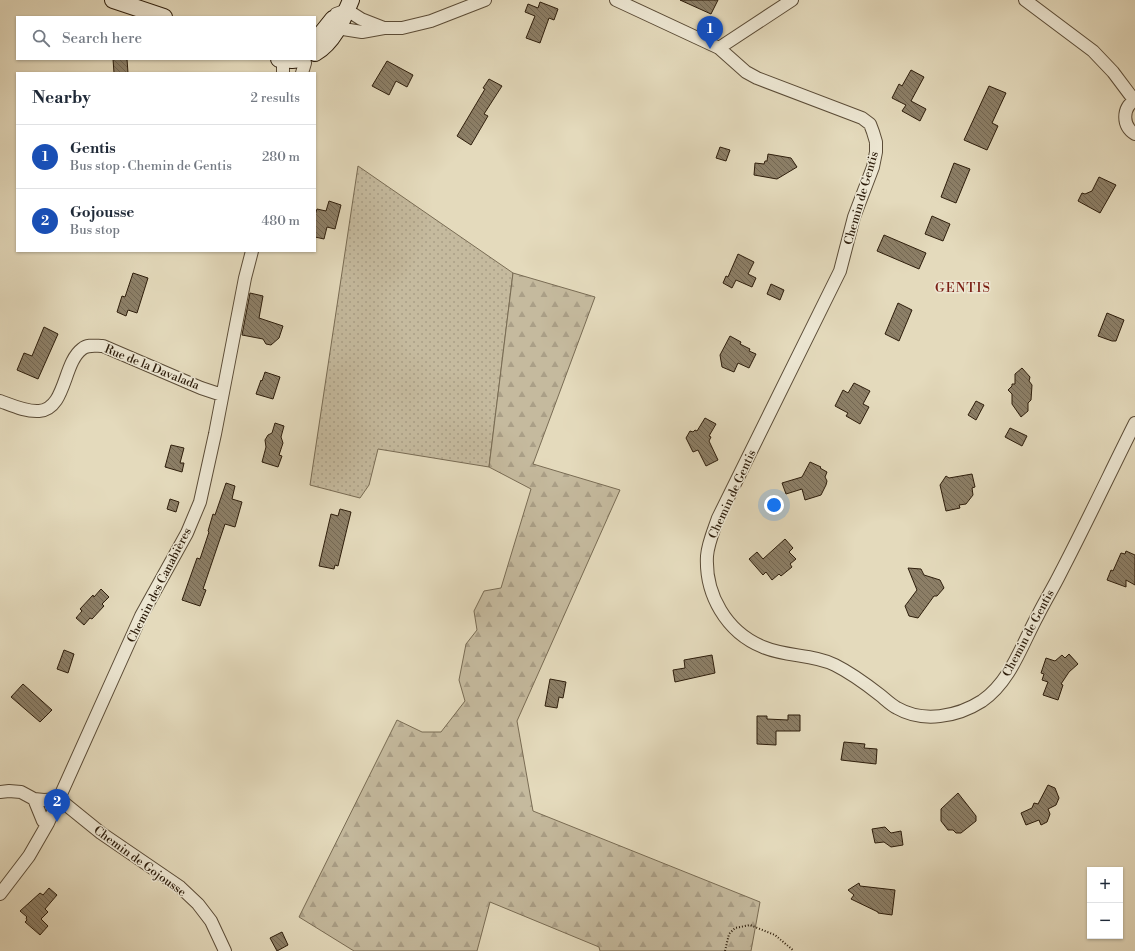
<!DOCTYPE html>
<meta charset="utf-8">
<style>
:root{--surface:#fff;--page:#f6f6f7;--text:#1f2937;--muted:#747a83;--line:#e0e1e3;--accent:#8f2418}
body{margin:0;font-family:"Libre Bodoni",serif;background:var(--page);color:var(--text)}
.controls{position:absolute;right:12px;bottom:12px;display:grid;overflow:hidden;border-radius:0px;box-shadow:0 1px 3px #0004}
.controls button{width:36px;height:36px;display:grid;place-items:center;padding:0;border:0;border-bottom:1px solid var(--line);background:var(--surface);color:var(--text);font:20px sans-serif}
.you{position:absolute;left:774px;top:505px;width:14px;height:14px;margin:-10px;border:3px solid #fff;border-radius:50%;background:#1a73e8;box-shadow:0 0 0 6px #1a73e833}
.badge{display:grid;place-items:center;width:26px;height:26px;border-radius:50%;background:var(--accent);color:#fff;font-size:13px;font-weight:700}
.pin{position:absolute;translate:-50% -33px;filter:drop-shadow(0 1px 2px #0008)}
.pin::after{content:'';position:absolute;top:21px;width:14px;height:12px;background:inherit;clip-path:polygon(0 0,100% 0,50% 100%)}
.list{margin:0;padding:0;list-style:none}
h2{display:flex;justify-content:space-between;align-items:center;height:52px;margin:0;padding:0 16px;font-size:17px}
h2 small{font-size:13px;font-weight:400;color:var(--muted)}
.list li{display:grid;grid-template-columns:26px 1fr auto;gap:12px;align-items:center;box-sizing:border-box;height:64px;padding:0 16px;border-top:1px solid var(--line)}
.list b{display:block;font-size:15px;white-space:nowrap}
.list p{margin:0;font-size:13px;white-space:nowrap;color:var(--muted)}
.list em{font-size:13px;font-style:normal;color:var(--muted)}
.icon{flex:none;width:22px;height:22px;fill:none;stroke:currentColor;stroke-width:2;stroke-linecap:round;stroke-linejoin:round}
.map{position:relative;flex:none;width:1135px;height:951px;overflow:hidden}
.search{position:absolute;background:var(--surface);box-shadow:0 1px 3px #0004;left:16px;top:16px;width:300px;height:44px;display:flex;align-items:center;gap:10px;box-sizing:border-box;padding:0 14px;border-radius:0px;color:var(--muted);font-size:15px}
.panel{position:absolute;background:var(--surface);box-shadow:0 1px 3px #0004;left:16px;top:72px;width:300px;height:180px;border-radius:0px}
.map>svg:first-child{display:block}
.grass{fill:url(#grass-dots);stroke:#796c54}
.forest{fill:url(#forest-firs);stroke:#796c54}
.building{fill:url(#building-back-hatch);stroke:#2d1d0b}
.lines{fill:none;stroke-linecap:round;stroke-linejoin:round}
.street-casing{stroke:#5b4c37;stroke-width:14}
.secondary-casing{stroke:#2d1d0b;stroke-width:18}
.path{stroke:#2d1d0b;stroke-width:2;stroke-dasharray:1 2;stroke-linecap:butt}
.street{stroke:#ede7d3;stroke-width:12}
.secondary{stroke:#ede7d3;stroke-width:16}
.labels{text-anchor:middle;stroke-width:3;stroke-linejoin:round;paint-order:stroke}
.street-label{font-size:12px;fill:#2d1d0b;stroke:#ede7d3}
.neighbourhood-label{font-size:13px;letter-spacing:1px;fill:#7a1f14;stroke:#ede7d3}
</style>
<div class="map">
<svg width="1135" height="951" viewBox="0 0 1135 951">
<defs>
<pattern id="grass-dots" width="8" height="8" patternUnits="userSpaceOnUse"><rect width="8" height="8" fill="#c5ba9e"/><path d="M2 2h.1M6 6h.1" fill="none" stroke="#aa9f87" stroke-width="1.8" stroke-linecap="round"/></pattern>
<pattern id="forest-firs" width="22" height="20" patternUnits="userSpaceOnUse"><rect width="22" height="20" fill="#c5ba9e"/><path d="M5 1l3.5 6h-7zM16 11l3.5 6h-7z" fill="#aa9f87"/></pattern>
<pattern id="building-back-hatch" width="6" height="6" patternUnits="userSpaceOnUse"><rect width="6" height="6" fill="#8c7f67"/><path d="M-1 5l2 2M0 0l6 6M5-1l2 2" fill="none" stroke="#736753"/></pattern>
</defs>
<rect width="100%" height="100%" fill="#e4dabc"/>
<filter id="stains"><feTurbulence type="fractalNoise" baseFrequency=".005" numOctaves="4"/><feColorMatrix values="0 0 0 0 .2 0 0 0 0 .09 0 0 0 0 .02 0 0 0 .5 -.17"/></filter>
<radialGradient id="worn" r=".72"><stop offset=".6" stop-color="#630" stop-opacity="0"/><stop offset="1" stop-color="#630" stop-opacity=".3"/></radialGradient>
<path class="grass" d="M 358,166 L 513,273 L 489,467 L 378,449 L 369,485 L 360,498 L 310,485 Z"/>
<path class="forest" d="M 513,273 L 595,297 L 533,464 L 620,490 L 517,721 L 533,811 L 760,902 L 751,951 L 600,951 L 599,947 L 490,902 L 477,951 L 354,951 L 299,917 L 397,720 L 422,732 L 441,732 L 465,701 L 459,680 L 466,644 L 477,630 L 474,611 L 484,591 L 501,588 L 531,489 L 489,467 Z"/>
<path class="building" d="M 680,0 L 718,0 L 711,14 Z
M 540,2 L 558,9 L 554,20 L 549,18 L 540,43 L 526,38 L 535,16 L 525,12 L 528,4 L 538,8 Z
M 113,59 L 127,59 L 128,73 L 114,73 Z
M 387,61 L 413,75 L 407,87 L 396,81 L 389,95 L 372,86 Z
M 911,70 L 924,77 L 911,101 L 926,109 L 920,121 L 902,111 L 906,105 L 892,98 L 899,84 L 902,86 Z
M 489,79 L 502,86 L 484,114 L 488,116 L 471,145 L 457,136 L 485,89 L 483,88 Z
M 989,86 L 1006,93 L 992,123 L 998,126 L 987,150 L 964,140 Z
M 720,147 L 730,150 L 726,161 L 716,158 Z
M 768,154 L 791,158 L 797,167 L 777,179 L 754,175 L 755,163 L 764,164 L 765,161 L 767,161 Z
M 954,163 L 970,169 L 956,203 L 941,197 Z
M 1099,177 L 1116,185 L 1100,213 L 1078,201 L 1082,193 L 1085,194 L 1092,191 Z
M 329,201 L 341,205 L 335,229 L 327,227 L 324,239 L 315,237 L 315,215 L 317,209 L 326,211 Z
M 932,216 L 950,224 L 943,241 L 925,234 Z
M 884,235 L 926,253 L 919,269 L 877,251 Z
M 738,254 L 754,262 L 748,274 L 756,278 L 752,287 L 736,280 L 732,288 L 723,283 L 726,276 L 728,277 Z
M 133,273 L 148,278 L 137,313 L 128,310 L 126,316 L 117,312 L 122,296 L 125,297 Z
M 771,284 L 784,290 L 780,300 L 767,294 Z
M 250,293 L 263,296 L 259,318 L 283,326 L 279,338 L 271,345 L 266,344 L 263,339 L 242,335 Z
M 898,303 L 912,310 L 899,341 L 885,334 Z
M 1107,313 L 1124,320 L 1116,341 L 1112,341 L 1098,336 Z
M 44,327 L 58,334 L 38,379 L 17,370 L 24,353 L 32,356 Z
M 730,336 L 741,342 L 740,344 L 750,349 L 749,351 L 756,354 L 749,368 L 738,363 L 734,372 L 722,367 L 720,355 Z
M 1022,368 L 1030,377 L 1029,381 L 1032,385 L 1031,400 L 1028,403 L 1028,411 L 1021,417 L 1012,404 L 1012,394 L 1008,390 L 1012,386 L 1012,384 L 1015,384 L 1015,374 Z
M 265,372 L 280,377 L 273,399 L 256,394 L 261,380 L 262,381 Z
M 854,383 L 870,391 L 863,404 L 869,407 L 860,424 L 846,416 L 848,413 L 835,406 L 843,390 L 848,393 Z
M 976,401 L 984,405 L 976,420 L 968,415 Z
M 705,418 L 716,424 L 709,436 L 711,437 L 709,441 L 718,460 L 706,466 L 698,450 L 693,452 L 686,438 L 690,431 L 693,432 L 695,430 L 697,431 Z
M 275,423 L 284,426 L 281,437 L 283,443 L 279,455 L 282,456 L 278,467 L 262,462 L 266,447 L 265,440 L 268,435 L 272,433 Z
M 1010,428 L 1027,436 L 1022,446 L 1005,437 Z
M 171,445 L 184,448 L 180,463 L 184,463 L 182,472 L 165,467 Z
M 810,462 L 821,467 L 820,468 L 827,472 L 825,477 L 827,481 L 826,485 L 821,495 L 805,500 L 802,489 L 786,494 L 782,483 L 802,477 Z
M 972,474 L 975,487 L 972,488 L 973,495 L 966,504 L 959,505 L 960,508 L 946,511 L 940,485 L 946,476 L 949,478 Z
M 226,483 L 235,486 L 232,499 L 242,502 L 235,527 L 225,524 L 203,589 L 206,590 L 200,606 L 182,600 L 197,558 L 200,559 L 209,532 L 208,531 L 213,514 L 215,515 Z
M 170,499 L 179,502 L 176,512 L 167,509 Z
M 340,509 L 351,512 L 338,566 L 335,565 L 334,569 L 319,566 L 331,514 L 338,516 Z
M 785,539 L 793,548 L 789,552 L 796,559 L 790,564 L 792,567 L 781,576 L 779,574 L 772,580 L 766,572 L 763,575 L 749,559 L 757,552 L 763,559 Z
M 1126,551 L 1135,555 L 1135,585 L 1126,580 L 1126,587 L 1107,580 L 1111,570 L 1113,571 L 1121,553 L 1125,554 Z
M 908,568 L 921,569 L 924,575 L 940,580 L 944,588 L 937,596 L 934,596 L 918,618 L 909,616 L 905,606 L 917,590 Z
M 101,589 L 109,597 L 102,604 L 104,606 L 92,619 L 90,618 L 84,625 L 76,618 L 82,611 L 80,609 L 93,595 L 94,597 Z
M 64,650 L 74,654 L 68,673 L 57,669 Z
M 1069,654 L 1078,664 L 1069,672 L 1061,684 L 1063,685 L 1058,700 L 1043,695 L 1048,682 L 1042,680 L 1044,674 L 1041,673 L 1046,658 L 1055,661 L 1062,655 L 1065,658 Z
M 712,655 L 715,673 L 675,682 L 673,670 L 685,668 L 684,660 Z
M 550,679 L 566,682 L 563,698 L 559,697 L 557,708 L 545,706 Z
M 23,684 L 52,710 L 40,722 L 11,697 Z
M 788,715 L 800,715 L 800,731 L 776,731 L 776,745 L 757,744 L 757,716 L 767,716 L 767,719 L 788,720 Z
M 844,742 L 865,744 L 864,748 L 877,749 L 876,764 L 841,760 Z
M 1048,785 L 1055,788 L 1059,798 L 1056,805 L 1048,809 L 1050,814 L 1047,822 L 1041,825 L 1039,820 L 1026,825 L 1021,813 L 1032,808 L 1034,803 L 1038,804 Z
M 958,793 L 976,816 L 976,821 L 961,833 L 956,833 L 953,830 L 948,830 L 941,821 L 941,809 Z
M 885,827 L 891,833 L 901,831 L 903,845 L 891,847 L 884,842 L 875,843 L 872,829 Z
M 859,883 L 860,886 L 895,890 L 892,915 L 878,913 L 878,912 L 851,899 L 854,895 L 848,890 Z
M 49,888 L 57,895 L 45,909 L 48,912 L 41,919 L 48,926 L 40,935 L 25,922 L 27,920 L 26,918 L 27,917 L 20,911 L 40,893 L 43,895 Z
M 282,932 L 288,945 L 277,951 L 270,938 Z"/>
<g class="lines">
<defs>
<path id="street" d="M 616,0 L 719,48 L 746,72 L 757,78 L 862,118 L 870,124 L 873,132 L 876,142 L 876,152 L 873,167 L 854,217 L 840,271 L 718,518 C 714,530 708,543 707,556 C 705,594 726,632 763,647 C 786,657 813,654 835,665 C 851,673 866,684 880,695 C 885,699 891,705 897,708 C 923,723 957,717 982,701 C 1011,681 1022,644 1038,615 C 1045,601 1053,588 1060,574 C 1086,524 1110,473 1135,423
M 1025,0 L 1093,51 L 1113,72 L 1134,100
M 384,28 L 361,19 L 347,10 L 336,14 L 339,26 L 343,29 L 362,32 L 384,28 L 402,28 L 431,21 L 485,0
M 719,48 L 792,0
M 283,59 L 283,73
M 302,73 L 305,63 L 304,59
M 1135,100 C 1122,108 1122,126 1135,134
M 0,401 C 11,405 26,412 39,411 C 66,409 63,363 82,349 C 88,344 96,346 103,346 L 201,388 L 222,395
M 0,792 L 9,791 L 21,792 L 34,799 L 44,800 L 59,799
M 34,799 L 43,821 L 48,823
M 59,799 L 101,833 L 180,887 L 198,904 L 211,921 L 225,951
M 0,894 L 29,856 L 48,823 L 141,616 L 187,533 L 200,502 L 215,434 L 245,278 L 252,251"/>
<path id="secondary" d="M 113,0 L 164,17
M 315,39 L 321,34 L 333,19
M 315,53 C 334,42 343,19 351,0
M 279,59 L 292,60 L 302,59"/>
</defs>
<use href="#street" class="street-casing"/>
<use href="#secondary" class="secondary-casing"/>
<path class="path" d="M 725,951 L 729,934 L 735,928 L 750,925 L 775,935 L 794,951"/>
<use href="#street" class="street"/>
<use href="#secondary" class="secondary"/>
</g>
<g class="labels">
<g class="street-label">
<text transform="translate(861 198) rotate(-74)" y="4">Chemin de Gentis</text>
<text transform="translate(152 367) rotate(22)" y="4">Rue de la Davalada</text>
<text transform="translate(732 494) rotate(-65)" y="4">Chemin de Gentis</text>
<text transform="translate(159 585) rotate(-63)" y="4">Chemin des Canabières</text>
<text transform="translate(1028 633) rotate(-62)" y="4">Chemin de Gentis</text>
<text transform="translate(140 861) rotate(36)" y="4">Chemin de Gojousse</text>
</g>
<g class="neighbourhood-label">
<text x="963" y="292">GENTIS</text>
</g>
</g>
<rect width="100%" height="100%" filter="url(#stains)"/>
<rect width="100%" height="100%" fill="url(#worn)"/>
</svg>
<div class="controls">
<button>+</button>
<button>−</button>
</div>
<div class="you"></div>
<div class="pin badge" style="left:710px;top:49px;background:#1a4fb4">1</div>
<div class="pin badge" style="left:57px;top:822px;background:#1a4fb4">2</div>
<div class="search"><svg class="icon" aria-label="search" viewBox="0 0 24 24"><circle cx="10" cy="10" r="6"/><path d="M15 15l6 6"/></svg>Search here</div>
<section class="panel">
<h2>Nearby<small>2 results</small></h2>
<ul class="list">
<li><span class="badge" style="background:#1a4fb4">1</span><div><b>Gentis</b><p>Bus stop · Chemin de Gentis</p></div><em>280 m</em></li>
<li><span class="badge" style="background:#1a4fb4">2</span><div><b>Gojousse</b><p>Bus stop</p></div><em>480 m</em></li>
</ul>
</section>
</div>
